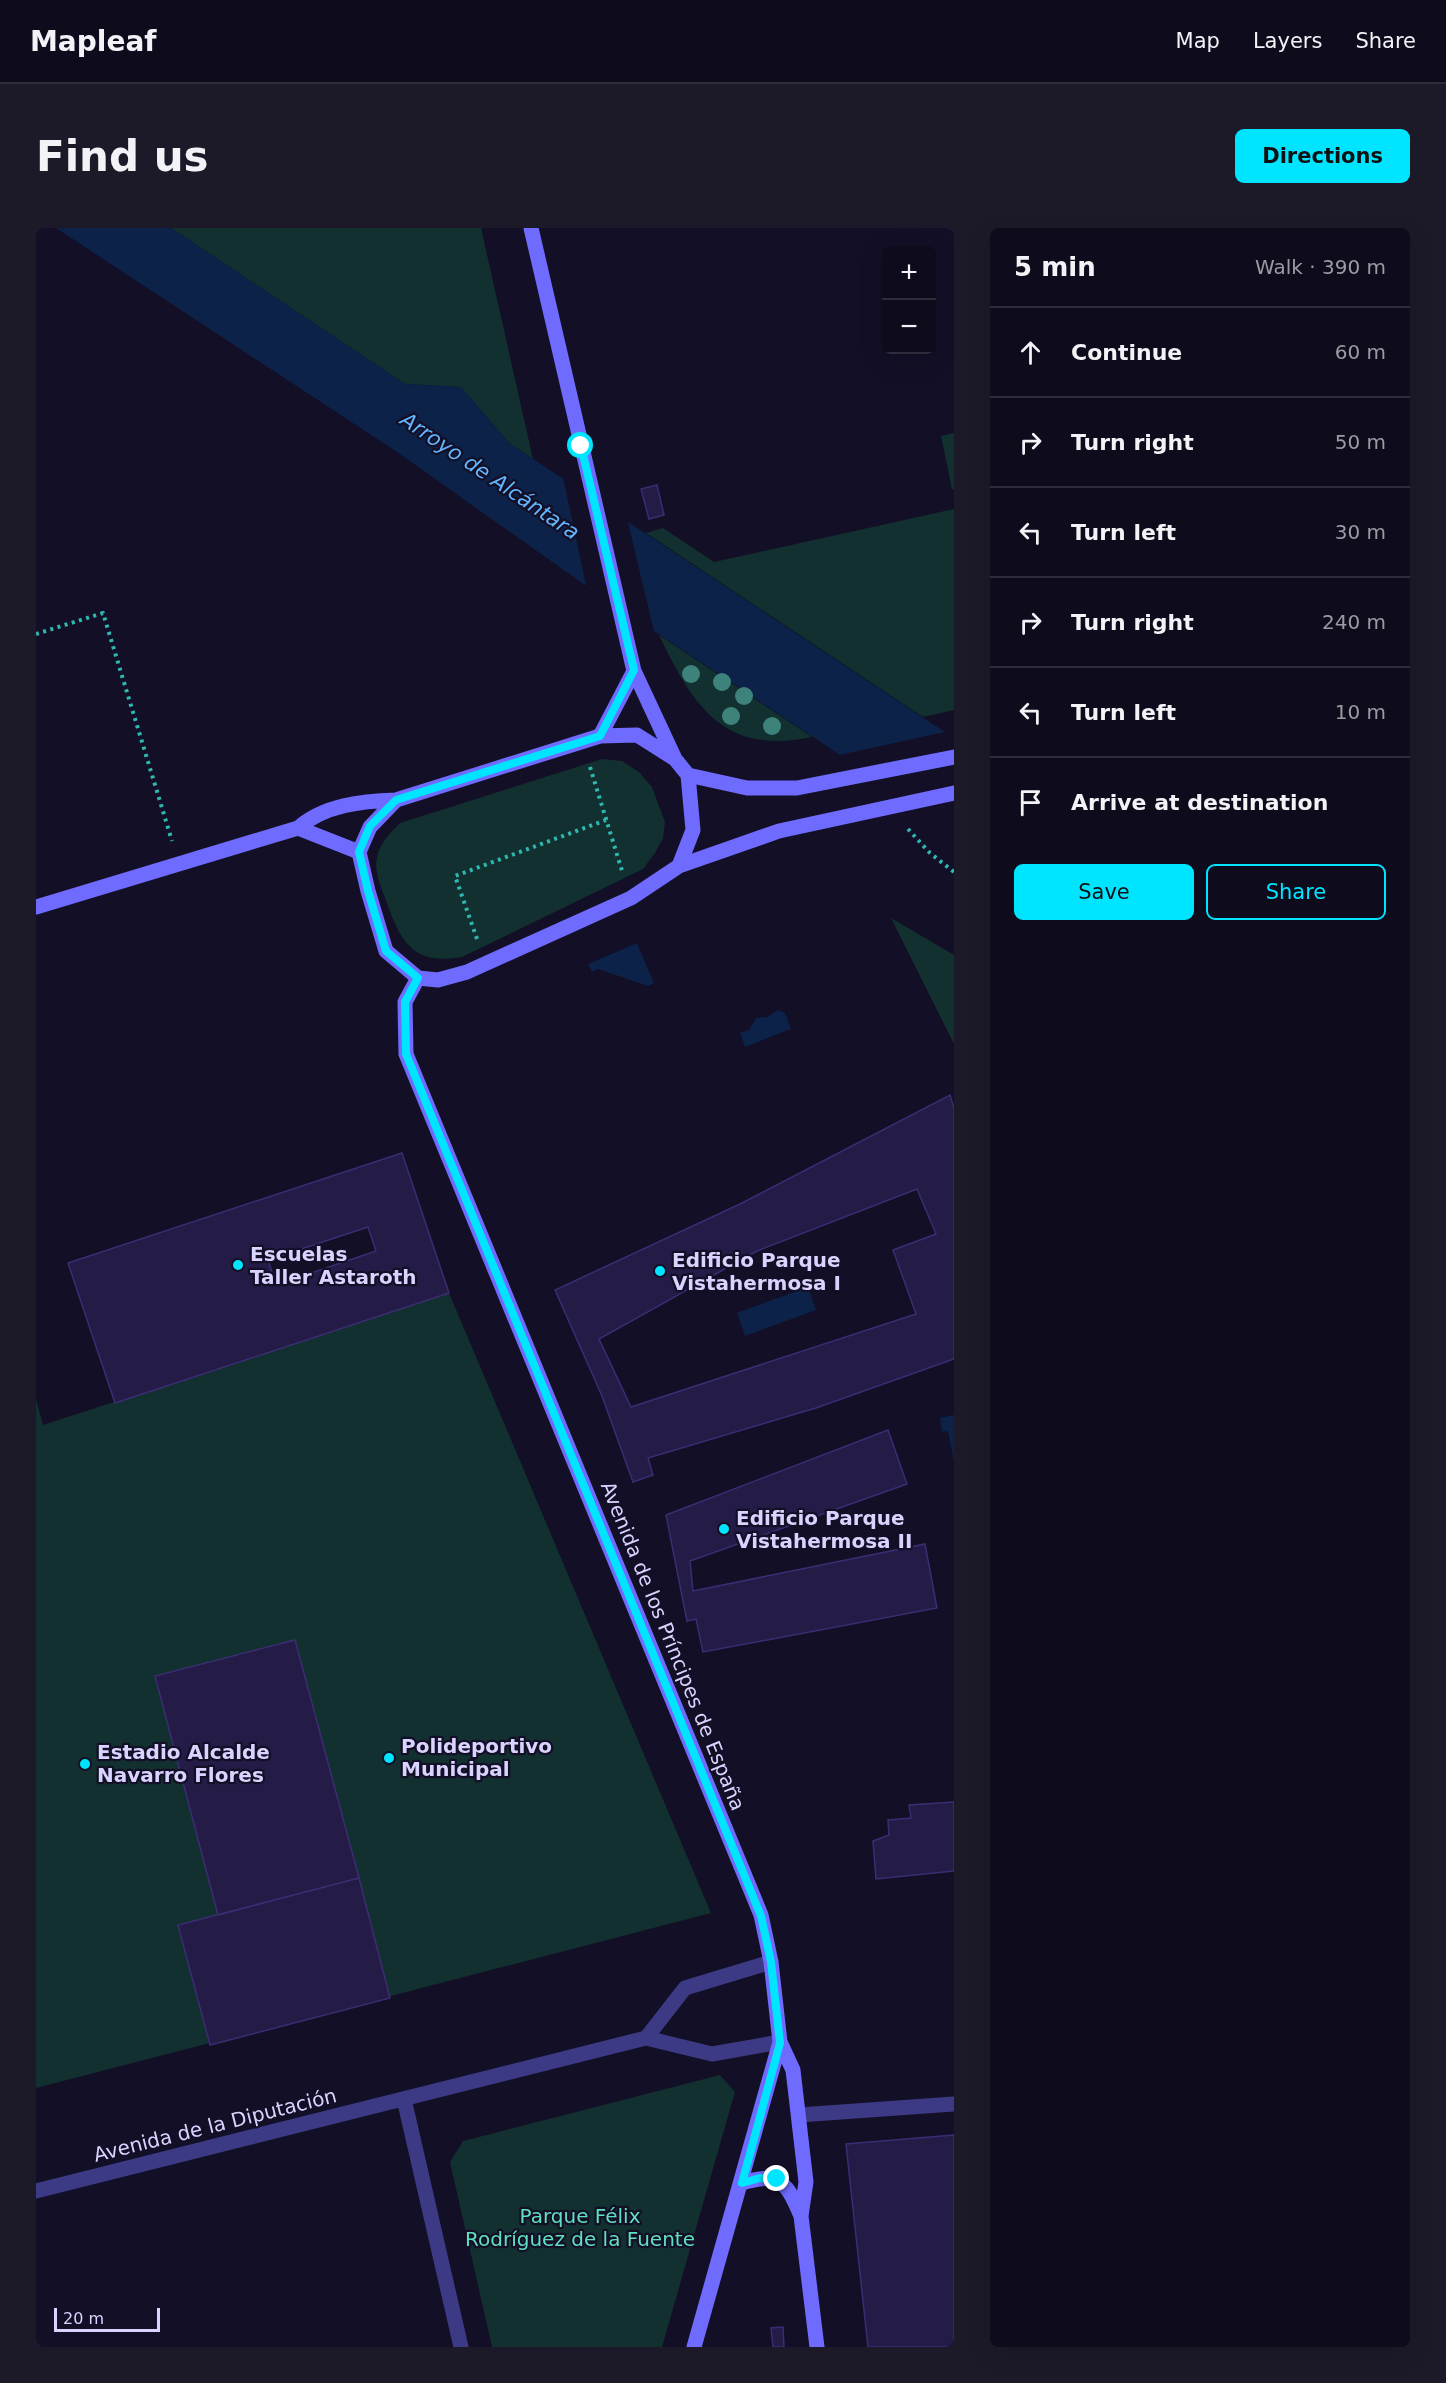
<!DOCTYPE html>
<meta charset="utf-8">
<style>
:root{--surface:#0e0b1c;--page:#1c1929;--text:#f1f3f6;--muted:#9b9ba3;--line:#2e2b3b;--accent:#00e5ff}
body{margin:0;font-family:"DejaVu Sans",sans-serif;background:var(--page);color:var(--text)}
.controls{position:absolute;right:18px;top:18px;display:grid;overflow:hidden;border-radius:9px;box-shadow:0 6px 24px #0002}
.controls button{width:54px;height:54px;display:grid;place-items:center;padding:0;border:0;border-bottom:2px solid var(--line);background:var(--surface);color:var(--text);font:30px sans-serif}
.scale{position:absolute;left:18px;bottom:15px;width:106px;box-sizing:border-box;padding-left:6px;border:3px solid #d9d4ff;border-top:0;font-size:16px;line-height:21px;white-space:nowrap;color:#d9d4ff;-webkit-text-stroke:4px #130f26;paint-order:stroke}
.stop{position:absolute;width:18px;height:18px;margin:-14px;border:4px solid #00e5ff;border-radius:50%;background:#fff}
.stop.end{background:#00e5ff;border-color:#fff;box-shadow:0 2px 6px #0008}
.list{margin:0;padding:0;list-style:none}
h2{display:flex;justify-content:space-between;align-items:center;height:78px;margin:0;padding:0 24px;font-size:26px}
h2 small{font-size:20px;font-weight:400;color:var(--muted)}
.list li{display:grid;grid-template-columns:39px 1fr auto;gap:18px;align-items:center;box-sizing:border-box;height:90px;padding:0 24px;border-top:2px solid var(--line)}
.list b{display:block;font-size:22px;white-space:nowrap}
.list em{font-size:20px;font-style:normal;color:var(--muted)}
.actions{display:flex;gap:12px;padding:18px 24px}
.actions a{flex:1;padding:14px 0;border:2px solid var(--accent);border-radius:9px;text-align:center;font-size:21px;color:var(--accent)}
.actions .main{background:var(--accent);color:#111}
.icon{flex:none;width:33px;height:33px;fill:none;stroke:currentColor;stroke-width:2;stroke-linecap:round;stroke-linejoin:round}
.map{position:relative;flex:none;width:918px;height:2119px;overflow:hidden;border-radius:9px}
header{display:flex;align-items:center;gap:36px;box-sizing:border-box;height:84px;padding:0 30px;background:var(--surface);border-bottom:2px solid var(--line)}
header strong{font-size:28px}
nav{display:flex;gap:33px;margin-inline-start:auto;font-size:21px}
.intro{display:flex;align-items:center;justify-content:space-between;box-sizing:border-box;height:144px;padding:0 36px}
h1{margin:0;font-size:42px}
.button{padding:15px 27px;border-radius:9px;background:var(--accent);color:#111;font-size:21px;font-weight:700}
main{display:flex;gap:36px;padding:0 36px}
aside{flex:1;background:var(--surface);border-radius:9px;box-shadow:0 6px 24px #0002}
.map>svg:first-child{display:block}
.green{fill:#12302f}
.water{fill:#0c2248}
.pier{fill:#130f26}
.building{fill:#241b47;stroke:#3b2d73;stroke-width:1.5;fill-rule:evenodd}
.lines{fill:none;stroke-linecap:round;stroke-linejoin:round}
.path{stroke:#2fb8b0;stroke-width:4;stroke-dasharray:3 4.5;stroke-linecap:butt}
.street{stroke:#3d3a85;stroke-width:15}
.secondary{stroke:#6f6bff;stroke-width:15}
.tree{fill:#3d827b}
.route{stroke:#00e5ff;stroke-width:8}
.poi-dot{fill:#00e5ff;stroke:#130f26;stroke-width:2}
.labels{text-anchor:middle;stroke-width:4.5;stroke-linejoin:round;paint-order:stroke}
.poi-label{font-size:20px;font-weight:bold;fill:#d9d4ff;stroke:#130f26;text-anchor:start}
.street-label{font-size:20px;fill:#d9d4ff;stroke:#130f26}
.park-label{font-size:20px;fill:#5fe0c0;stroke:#130f26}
.water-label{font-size:21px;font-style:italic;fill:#62b6ff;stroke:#130f26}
</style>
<header>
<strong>Mapleaf</strong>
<nav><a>Map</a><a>Layers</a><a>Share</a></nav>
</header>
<div class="intro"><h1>Find us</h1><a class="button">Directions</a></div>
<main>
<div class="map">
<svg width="918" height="2119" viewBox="0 0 918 2119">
<rect width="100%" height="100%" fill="#130f26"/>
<path class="green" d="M 135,0 L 445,0 L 497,231 L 473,215 L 425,159 L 369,156 Z
M 918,205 L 918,261 L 916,261 L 905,208 Z
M 918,281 L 918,482 L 887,489 L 610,305 L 627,300 L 678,334 Z
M 623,407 L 776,509 C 688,528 657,478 623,407 Z
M 566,531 L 586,533 L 603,544 L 616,559 L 629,594 L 627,610 L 619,625 L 607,641 L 426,729 C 375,738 364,712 349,670 C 344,657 338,643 341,629 C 344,615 354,605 364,595 Z
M 855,690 L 918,727 L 918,816 Z
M 413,1065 L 675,1685 L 0,1860 L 0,1171 L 7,1197 Z
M 684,1847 L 699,1864 L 626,2119 L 456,2119 L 414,1934 L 427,1913 Z"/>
<path class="water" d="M 20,0 L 135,0 L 369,156 L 425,159 L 473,215 L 918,510 L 918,603 L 546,355 L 361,224 Z
M 601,715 L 618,755 L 612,758 L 562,741 L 556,744 L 552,736 Z
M 742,782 L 749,785 L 755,801 L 709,819 L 704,805 L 713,802 L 720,790 L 731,789 Z
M 772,1059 L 780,1082 L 709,1108 L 701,1085 Z
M 918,1187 L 918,1234 L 912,1203 L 906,1204 L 904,1190 Z"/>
<path class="pier" d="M 527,249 L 591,290 L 619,408 L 551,362 Z
M 913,503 L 918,506 L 918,602 L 914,603 L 799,528 Z"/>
<path class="building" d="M 621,257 L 628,287 L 613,291 L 605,261 Z
M 914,867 L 918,880 L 918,1131 L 780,1180 L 612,1230 L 617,1247 L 597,1254 L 566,1168 L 519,1062 L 704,976 ZM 881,961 L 900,1006 L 857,1022 L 880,1086 L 595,1179 L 563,1111 L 721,1023 Z
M 366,925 L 413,1065 L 79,1175 L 32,1035 ZM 332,999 L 340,1023 L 240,1057 L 232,1032 Z
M 852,1202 L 871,1256 L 654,1333 L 657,1363 L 889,1316 L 901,1380 L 667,1424 L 660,1391 L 651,1393 L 630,1287 Z
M 259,1412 L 323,1650 L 182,1687 L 119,1448 Z
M 918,1574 L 918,1643 L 840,1651 L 837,1613 L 853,1607 L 852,1592 L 875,1590 L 873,1577 Z
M 323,1650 L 354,1770 L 174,1817 L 142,1697 Z
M 918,1907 L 918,2119 L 832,2119 L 810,1916 Z
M 747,2099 L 748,2119 L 737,2119 L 735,2100 Z"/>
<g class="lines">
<path class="path" d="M 0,406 L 67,385 L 136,613
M 554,539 L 587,646
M 872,601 L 894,625 L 918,644
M 441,711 L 419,648 L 570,592"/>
<path class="street" d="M 610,1810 L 649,1760 L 735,1734
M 368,1871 L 425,2119
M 763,1887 L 918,1876
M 0,1963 L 610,1810 L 676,1826 L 744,1814"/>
<path class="secondary" d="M 495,0 L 598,443 L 639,531
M 601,507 L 639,531 L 652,547 L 657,602 L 643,638 L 595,670 L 431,744 L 402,752 L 382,750 L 350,723 L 332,663 L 323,624 L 334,599 L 360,572 L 564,508 Z
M 564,508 L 598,443
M 652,547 L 711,560 L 761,560 L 918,529
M 262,600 L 323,624
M 643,638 L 743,603 L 918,565
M 0,679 L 262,600 C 288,577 326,573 360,572
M 382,750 L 369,774 L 370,826 L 725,1687 L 735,1734 L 744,1814 L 658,2119
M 744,1814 L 757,1842 L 770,1954 L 765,1988 L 781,2119
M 706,1955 C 744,1943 751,1955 765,1988"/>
</g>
<g class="tree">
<circle cx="655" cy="446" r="9"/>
<circle cx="686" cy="454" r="9"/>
<circle cx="708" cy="468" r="9"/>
<circle cx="695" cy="488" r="9"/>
<circle cx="736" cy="498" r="9"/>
</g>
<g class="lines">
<path class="route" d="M 545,218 L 598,442 L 564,508 L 360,572 L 334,598 L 323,624 L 332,663 L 350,723 L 382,750 L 369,774 L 370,826 L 725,1688 L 735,1734 L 744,1815 L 706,1955 L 724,1950 L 741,1951"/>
</g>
<g class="poi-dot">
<circle cx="202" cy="1037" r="6"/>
<circle cx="624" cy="1043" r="6"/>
<circle cx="688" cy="1301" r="6"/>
<circle cx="353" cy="1530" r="6"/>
<circle cx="49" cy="1536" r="6"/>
</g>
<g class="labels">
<g class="poi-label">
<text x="214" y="1033">Escuelas<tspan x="214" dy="23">Taller Astaroth</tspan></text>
<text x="636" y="1039">Edificio Parque<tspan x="636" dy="23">Vistahermosa I</tspan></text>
<text x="700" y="1297">Edificio Parque<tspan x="700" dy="23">Vistahermosa II</tspan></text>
<text x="365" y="1525">Polideportivo<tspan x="365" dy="23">Municipal</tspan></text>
<text x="61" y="1531">Estadio Alcalde<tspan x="61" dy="23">Navarro Flores</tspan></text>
</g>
<g class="street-label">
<text transform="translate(637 1418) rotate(68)" y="7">Avenida de los Príncipes de España</text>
<text transform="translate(179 1897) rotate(-14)" y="7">Avenida de la Diputación</text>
</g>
<g class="park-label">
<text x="544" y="1995">Parque Félix<tspan x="544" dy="23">Rodríguez de la Fuente</tspan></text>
</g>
<g class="water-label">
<text transform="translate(454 248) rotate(34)" y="7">Arroyo de Alcántara</text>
</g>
</g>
</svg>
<div class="controls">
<button>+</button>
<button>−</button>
</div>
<div class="scale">20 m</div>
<div class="stop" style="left:545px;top:218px"></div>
<div class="stop end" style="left:741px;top:1951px"></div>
</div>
<aside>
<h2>5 min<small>Walk · 390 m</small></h2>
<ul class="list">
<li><svg class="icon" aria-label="ahead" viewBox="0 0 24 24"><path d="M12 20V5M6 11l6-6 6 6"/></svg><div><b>Continue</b></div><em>60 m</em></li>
<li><svg class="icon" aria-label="right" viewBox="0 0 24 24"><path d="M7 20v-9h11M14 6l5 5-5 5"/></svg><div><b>Turn right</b></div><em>50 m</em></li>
<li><svg class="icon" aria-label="left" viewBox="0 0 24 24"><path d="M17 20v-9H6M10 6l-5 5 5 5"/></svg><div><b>Turn left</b></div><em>30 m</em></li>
<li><svg class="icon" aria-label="right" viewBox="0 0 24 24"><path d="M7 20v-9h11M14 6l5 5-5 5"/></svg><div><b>Turn right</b></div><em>240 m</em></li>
<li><svg class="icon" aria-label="left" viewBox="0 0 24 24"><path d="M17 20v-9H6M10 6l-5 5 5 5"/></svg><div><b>Turn left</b></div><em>10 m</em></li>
<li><svg class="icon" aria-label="arrive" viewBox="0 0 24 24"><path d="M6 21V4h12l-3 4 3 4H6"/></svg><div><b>Arrive at destination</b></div></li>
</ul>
<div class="actions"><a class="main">Save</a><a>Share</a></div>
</aside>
</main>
